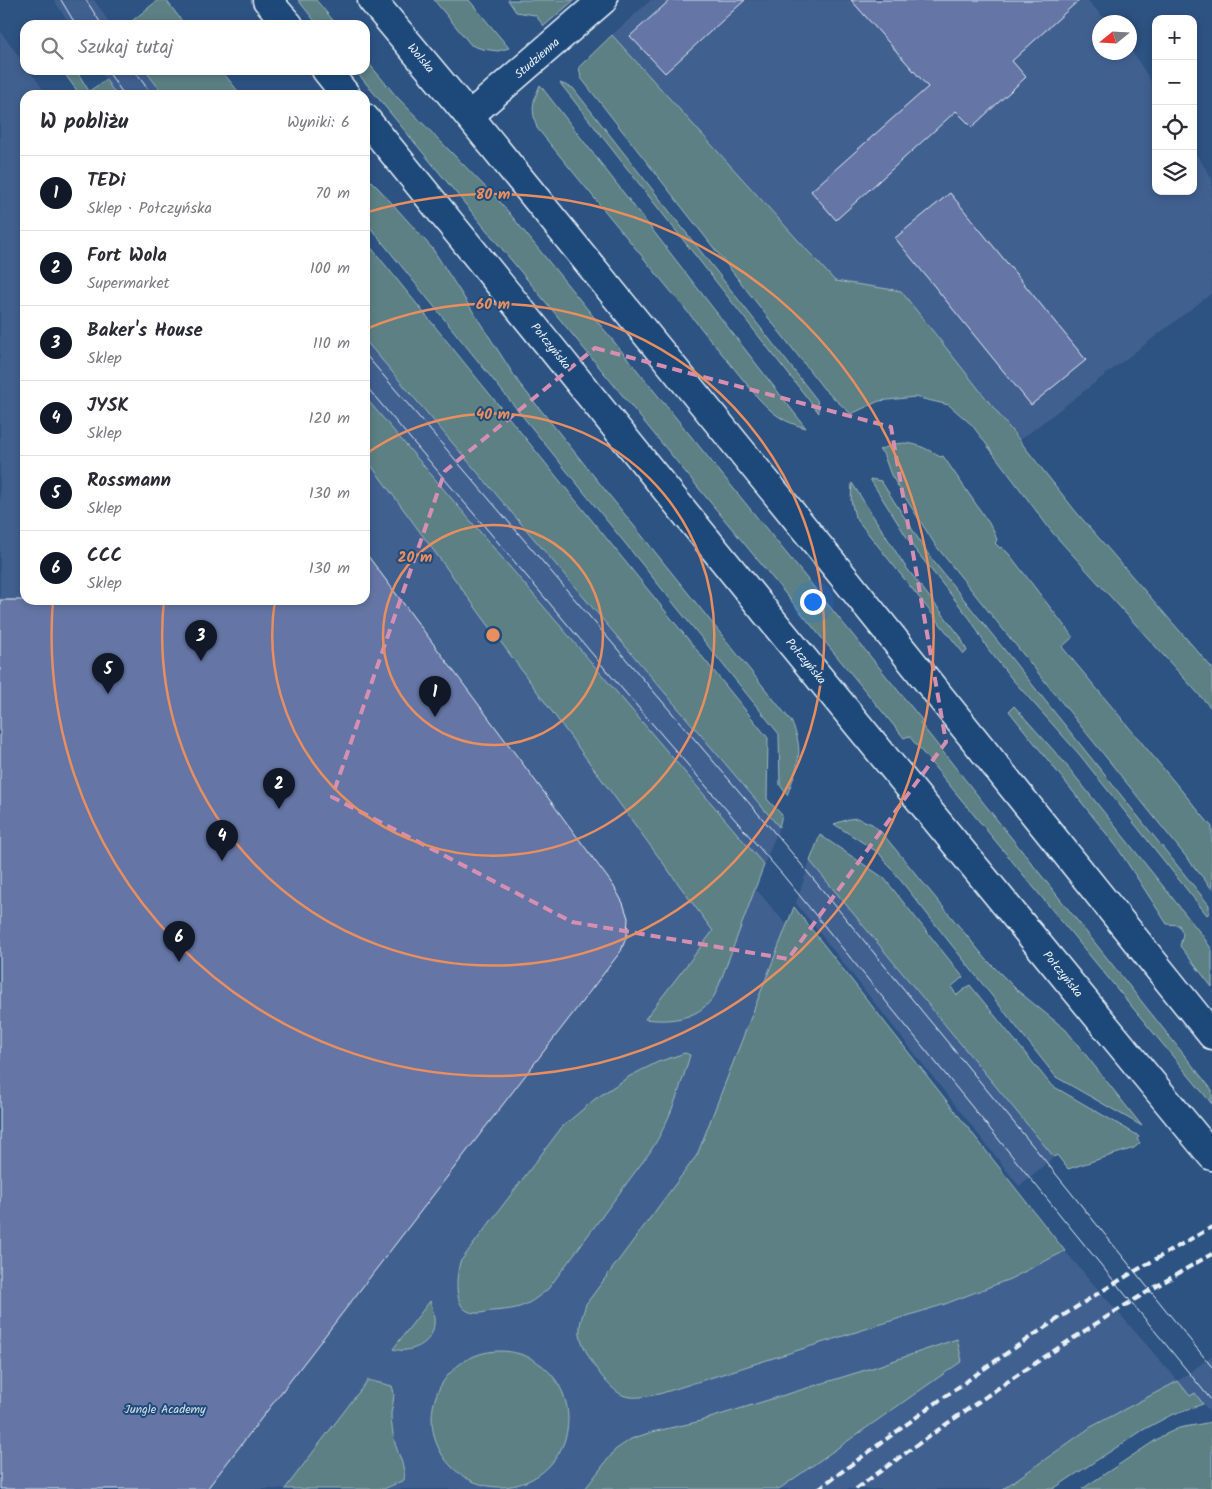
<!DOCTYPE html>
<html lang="pl">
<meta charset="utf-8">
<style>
:root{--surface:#fff;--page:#f2f2f3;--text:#2b2b33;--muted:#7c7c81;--line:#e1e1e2;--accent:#111827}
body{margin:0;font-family:Kalam,sans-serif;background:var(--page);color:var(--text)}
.controls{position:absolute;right:15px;top:15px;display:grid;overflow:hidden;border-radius:10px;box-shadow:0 2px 8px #0003}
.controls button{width:45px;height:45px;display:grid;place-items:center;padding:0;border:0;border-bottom:1px solid var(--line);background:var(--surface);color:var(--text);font:25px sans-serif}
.compass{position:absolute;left:1092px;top:15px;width:45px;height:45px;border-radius:50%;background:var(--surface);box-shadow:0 2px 8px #0003;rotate:252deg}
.you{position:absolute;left:812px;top:601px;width:18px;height:18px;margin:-12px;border:4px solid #fff;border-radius:50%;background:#1a73e8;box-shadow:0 0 0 8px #1a73e833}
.badge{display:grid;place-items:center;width:32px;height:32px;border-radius:50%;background:var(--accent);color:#fff;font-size:16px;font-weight:700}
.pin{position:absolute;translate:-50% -41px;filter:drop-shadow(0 1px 2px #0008)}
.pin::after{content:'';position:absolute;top:26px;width:18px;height:15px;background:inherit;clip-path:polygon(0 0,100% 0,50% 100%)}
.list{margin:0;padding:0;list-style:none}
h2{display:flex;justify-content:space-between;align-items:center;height:65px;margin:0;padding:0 20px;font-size:21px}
h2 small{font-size:16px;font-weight:400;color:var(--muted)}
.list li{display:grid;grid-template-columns:32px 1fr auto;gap:15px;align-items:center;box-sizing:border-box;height:75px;padding:0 20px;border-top:1px solid var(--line)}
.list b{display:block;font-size:19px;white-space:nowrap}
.list p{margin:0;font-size:16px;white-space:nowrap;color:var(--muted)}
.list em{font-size:16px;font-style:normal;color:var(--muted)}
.icon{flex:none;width:28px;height:28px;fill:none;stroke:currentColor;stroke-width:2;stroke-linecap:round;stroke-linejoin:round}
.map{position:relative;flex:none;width:1212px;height:1489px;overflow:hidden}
.search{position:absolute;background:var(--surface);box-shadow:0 2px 8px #0003;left:20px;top:20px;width:350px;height:55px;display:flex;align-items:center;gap:12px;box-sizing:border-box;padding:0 18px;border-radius:15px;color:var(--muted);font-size:19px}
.panel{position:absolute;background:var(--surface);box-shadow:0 2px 8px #0003;left:20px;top:90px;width:350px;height:515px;border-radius:15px}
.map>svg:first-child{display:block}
.built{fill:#416190}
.green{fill:#5c8084;stroke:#a2b8be}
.building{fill:#6576a6;stroke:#e8f1f8}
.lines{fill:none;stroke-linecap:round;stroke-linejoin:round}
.minor-casing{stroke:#e8f1f8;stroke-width:31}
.secondary-casing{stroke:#e8f1f8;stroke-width:31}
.minor{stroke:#1f4a7a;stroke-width:28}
.secondary{stroke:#1f4a7a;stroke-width:28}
.tram{stroke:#e8f1f8;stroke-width:1}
.rail{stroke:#e8f1f8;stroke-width:4;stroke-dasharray:8 4;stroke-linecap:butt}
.marked{fill:none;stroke:#d78fb1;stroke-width:4;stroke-dasharray:10 6;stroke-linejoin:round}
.ring{fill:none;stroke:#e88e5f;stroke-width:2.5}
.labels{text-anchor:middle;stroke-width:4;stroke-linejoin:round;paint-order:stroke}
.street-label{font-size:12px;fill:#e8f1f8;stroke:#1f4a7a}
.park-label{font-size:12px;fill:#d3e0e7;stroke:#1f4a7a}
.centre{fill:#e88e5f;stroke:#1f4a7a;stroke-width:2.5}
.ring-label{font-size:15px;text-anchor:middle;font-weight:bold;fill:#e88e5f;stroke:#1f4a7a;stroke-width:4;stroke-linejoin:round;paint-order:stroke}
</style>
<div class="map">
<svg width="1212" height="1489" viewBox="0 0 1212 1489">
<rect width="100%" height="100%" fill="#2d5383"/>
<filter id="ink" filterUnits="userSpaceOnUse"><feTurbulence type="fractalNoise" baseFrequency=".02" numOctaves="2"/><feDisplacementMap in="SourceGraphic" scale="10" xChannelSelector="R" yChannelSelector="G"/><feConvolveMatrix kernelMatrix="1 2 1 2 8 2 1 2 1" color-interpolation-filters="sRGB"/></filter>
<g filter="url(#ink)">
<path class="built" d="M 54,0 L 94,0 L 111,25 L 70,25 Z
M 651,0 L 1087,0 L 1108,22 L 1100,22 L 1100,52 L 1130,52 L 1130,48 L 1156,89 L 1156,191 L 1193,191 L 1193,149 L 1212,179 L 1212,255 L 1211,256 L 1212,258 L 1212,293 L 1020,440 L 901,292 L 835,281 L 612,35 Z
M 0,31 L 25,65 L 25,70 L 29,70 L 42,88 L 52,95 L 25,95 L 25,600 L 365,600 L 365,427 L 462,545 L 1089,1279 L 1178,1381 L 1212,1356 L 1212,1415 L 1195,1393 L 1191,1396 L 1178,1382 L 1091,1427 L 1003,1489 L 0,1489 Z
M 99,70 L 145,70 L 164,95 L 116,95 Z
M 365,340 L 779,827 L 764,865 L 365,397 Z
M 810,861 L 1054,1157 L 1019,1186 L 796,903 Z"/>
<path class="green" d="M 158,0 L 166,0 L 185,25 L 135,25 L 132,21 Z
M 298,0 L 316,0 L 337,25 L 318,25 Z
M 434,0 L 469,0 L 509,48 L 498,51 L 482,49 L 471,45 Z
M 508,0 L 574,0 L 544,26 L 535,15 L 516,12 Z
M 612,35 L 835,281 L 901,291 L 1077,513 L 1212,668 L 1212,709 L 1052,532 L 972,425 L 949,405 L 915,397 L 879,401 L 851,414 L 824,389 L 581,78 L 579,67 Z
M 365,59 L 397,97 L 501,203 L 922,720 L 920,723 L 1212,1090 L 1212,1104 L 909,736 L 904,738 L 355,70 L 365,70 Z
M 62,70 L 76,70 L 89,91 L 106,80 L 116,95 L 80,95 Z
M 145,70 L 221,70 L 241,95 L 164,95 Z
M 560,83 L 573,88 L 817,400 L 819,413 Z
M 540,85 L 806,428 C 784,422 774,415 759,399 L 537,128 C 531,108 532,104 540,85 Z
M 365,175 L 380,190 L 432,248 L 519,383 L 791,721 C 805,751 798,766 787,795 L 780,785 L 779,734 L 365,221 Z
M 365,240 L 768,738 L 767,799 L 782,815 L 779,827 L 365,340 Z
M 365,397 L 764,865 L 719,985 C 717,989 715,996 712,999 C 696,1020 668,1022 645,1019 L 713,931 L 365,457 Z
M 905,443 C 919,444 929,450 940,457 L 943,456 L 993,529 L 997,540 L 995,543 L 1000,548 L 1002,547 L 1009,554 L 1073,637 L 1062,647 L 1212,827 L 1212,889 L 936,546 L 891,475 L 883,453 L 879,450 L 895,444 Z
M 870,479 L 881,481 L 930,557 L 1209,905 L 1209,913 L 1207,915 L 1079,754 L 1012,679 L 988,649 L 971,620 L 913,547 Z
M 852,483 L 905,566 L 960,636 L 967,651 L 964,654 L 855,517 L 851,500 Z
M 1014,706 L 1063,761 L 1202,935 L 1212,950 L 1212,987 L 1180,946 L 1183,934 L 1179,925 L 1167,924 L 1117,847 L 1009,711 Z
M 857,818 L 872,824 L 882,833 L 986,959 L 1018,991 L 1066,1030 L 1142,1126 L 1056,1077 L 879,853 L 834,824 L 849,819 Z
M 820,835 L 884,878 L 963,977 L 951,987 L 957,995 L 970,985 L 1051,1085 L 1137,1135 L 1139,1137 L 1137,1139 L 1140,1143 L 1134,1148 L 1068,1169 L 1057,1155 L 1054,1157 L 810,861 Z
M 794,907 L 1065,1251 L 1010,1279 L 945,1304 L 659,1394 C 648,1396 636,1399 625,1396 C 608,1391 582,1351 580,1334 C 579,1323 583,1314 586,1304 L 697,1155 Z
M 685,1053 L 690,1055 C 680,1089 670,1121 650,1152 L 548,1289 C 526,1307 520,1309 492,1311 C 487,1311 481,1314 476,1313 C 452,1313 456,1277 460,1262 L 562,1127 L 595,1099 L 630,1076 L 658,1062 Z
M 430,1301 C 432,1308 435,1316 434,1324 C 433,1344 410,1354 393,1349 Z
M 957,1339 L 962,1361 L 779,1489 L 585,1489 L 615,1450 L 631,1439 L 652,1432 L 697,1422 L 872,1368 Z
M432 1419a68 68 0 1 1 136 0a68 68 0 1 1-136 0Z
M 368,1380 L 392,1386 C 396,1396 392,1404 391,1414 C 391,1420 392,1427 393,1434 C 394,1448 407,1467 404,1480 L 384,1489 L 285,1489 Z
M 1178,1381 L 1190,1396 L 1195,1393 L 1203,1404 L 1171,1415 L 1143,1430 L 1053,1489 L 1003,1489 L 1091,1427 Z
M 1212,1422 L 1212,1489 L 1082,1489 L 1162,1436 L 1179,1428 Z"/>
<path class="building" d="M 670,0 L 745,0 L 665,73 L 630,36 Z
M 851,0 L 1079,0 L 1012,61 L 1026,77 L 972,127 L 956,111 L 836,220 L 811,191 L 928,87 Z
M 950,193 L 1086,360 L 1031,405 L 895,238 Z
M 365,552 L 613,885 L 623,903 L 628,918 L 627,935 L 621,951 L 207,1489 L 0,1489 L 0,600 L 365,600 Z"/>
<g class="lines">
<defs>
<path id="minor" d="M 469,116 L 603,0"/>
<path id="secondary" d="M 267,0 L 289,25
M 372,0 L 469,116 L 843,576 L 1212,1035
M 326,70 L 346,95
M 365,118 L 767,614 L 1212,1156"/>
</defs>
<use href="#minor" class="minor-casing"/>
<use href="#secondary" class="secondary-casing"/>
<use href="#minor" class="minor"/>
<use href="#secondary" class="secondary"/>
<path class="tram" d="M 61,0 L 76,25
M 86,0 L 102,25
M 107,70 L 124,95
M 134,70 L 152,95
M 365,354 L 791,852 L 1047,1163 L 1212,1367
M 365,385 L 611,676 L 782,874 L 1212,1401"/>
<path class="rail" d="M 818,1489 C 903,1427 987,1364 1075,1308 C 1120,1279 1166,1253 1212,1227
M 856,1489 C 971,1405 1088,1324 1212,1254"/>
</g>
</g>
<path class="marked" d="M 595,348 L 891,427 L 946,742 L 788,959 L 572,922 L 332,797 L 445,471 Z"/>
<g class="ring">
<circle cx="493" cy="635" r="110"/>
<path d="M366 454A221 221 0 1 1 275 600"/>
<path d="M366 329A331 331 0 1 1 164 600"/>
<path d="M368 212A441 441 0 1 1 53 600"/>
</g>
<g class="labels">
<g class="street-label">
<text transform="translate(421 58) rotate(50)" y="4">Wolska</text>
<text transform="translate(537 58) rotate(-41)" y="4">Studzienna</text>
<text transform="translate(551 346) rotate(51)" y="4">Połczyńska</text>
<text transform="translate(806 661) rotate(50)" y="4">Połczyńska</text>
<text transform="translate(1063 974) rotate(51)" y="4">Połczyńska</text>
</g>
<g class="park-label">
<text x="165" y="1413">Jungle Academy</text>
</g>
</g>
<circle cx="493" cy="635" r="8" class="centre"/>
<g class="ring-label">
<text x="493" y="199">80 m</text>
<text x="493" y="309">60 m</text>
<text x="493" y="419">40 m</text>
<text x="415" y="562">20 m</text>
</g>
</svg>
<div class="controls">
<button>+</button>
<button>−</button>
<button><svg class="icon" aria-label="locate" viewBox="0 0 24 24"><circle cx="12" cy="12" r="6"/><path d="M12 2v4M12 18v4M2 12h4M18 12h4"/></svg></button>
<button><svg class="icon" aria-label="layers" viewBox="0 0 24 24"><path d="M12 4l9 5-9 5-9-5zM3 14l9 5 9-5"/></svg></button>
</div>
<svg class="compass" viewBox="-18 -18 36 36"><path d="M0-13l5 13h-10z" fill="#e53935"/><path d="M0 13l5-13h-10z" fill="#7c7c81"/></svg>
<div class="you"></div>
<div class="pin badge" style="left:435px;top:717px">1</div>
<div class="pin badge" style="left:279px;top:809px">2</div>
<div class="pin badge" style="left:201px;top:661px">3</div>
<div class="pin badge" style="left:222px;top:861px">4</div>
<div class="pin badge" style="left:108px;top:694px">5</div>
<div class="pin badge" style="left:179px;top:962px">6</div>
<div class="search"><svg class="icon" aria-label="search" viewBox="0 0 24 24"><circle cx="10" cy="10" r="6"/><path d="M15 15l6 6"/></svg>Szukaj tutaj</div>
<section class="panel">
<h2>W pobliżu<small>Wyniki: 6</small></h2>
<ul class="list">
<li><span class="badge">1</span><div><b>TEDi</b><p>Sklep · Połczyńska</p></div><em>70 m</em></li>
<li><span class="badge">2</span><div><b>Fort Wola</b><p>Supermarket</p></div><em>100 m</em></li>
<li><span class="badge">3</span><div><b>Baker's House</b><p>Sklep</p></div><em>110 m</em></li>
<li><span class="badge">4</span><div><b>JYSK</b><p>Sklep</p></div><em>120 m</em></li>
<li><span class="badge">5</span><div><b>Rossmann</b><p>Sklep</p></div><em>130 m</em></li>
<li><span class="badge">6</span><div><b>CCC</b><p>Sklep</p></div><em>130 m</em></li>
</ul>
</section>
</div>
